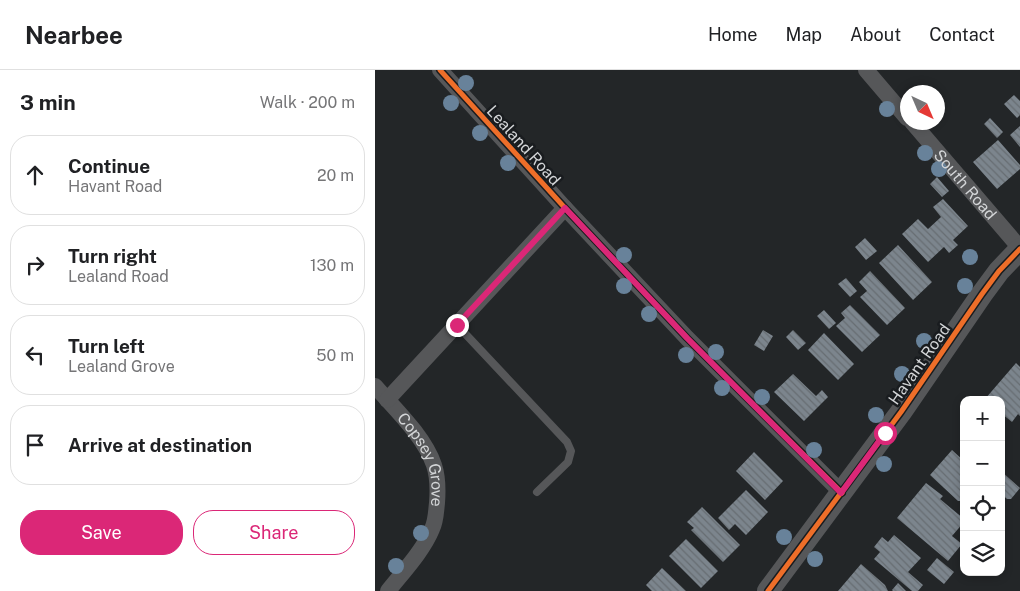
<!DOCTYPE html>
<meta charset="utf-8">
<style>
:root{--surface:#fff;--page:#f6f6f6;--text:#202124;--muted:#757577;--line:#e0e0e0;--accent:#db2777}
body{margin:0;font-family:"Public Sans",sans-serif;background:var(--page);color:var(--text)}
.controls{position:absolute;right:15px;bottom:15px;display:grid;overflow:hidden;border-radius:10px;box-shadow:0 2px 8px #0003}
.controls button{width:45px;height:45px;display:grid;place-items:center;padding:0;border:0;border-bottom:1px solid var(--line);background:var(--surface);color:var(--text);font:25px sans-serif}
.compass{position:absolute;left:525px;top:15px;width:45px;height:45px;border-radius:50%;background:var(--surface);box-shadow:0 2px 8px #0003;rotate:136deg}
.stop{position:absolute;width:15px;height:15px;margin:-11px;border:4px solid #db2777;border-radius:50%;background:#fff}
.stop.end{background:#db2777;border-color:#fff;box-shadow:0 1px 5px #0008}
.list{margin:0;padding:0;list-style:none}
h2{display:flex;justify-content:space-between;align-items:center;height:65px;margin:0;padding:0 20px;font-size:21px}
h2 small{font-size:16px;font-weight:400;color:var(--muted)}
.list li{display:grid;grid-template-columns:32px 1fr auto;gap:15px;align-items:center;box-sizing:border-box;height:80px;margin:0 10px 10px;padding:0 10px;border:1px solid var(--line);border-radius:20px}
.list b{display:block;font-size:19px;white-space:nowrap}
.list p{margin:0;font-size:16px;white-space:nowrap;color:var(--muted)}
.list em{font-size:16px;font-style:normal;color:var(--muted)}
.actions{display:flex;gap:10px;padding:15px 20px}
.actions a{flex:1;padding:11px 0;border:1px solid var(--accent);border-radius:20px;text-align:center;font-size:18px;color:var(--accent)}
.actions .main{background:var(--accent);color:#fff}
.icon{flex:none;width:28px;height:28px;fill:none;stroke:currentColor;stroke-width:2;stroke-linecap:round;stroke-linejoin:round}
.map{position:relative;flex:none;width:645px;height:521px;overflow:hidden}
header{display:flex;align-items:center;gap:30px;box-sizing:border-box;height:70px;padding:0 25px;background:var(--surface);border-bottom:1px solid var(--line)}
header strong{font-size:24px}
nav{display:flex;gap:28px;margin-inline-start:auto;font-size:18px}
main{display:flex}
aside{flex:1;background:var(--surface)}
.map>svg:first-child{display:block}
.building{fill:url(#building-back-hatch)}
.lines{fill:none;stroke-linecap:round;stroke-linejoin:round}
.lane{stroke:#565759;stroke-width:8}
.street{stroke:#565759;stroke-width:16}
.secondary{stroke:#565759;stroke-width:22}
.cycleway-casing{stroke:#191c1f;stroke-width:8}
.cycleway{stroke:#ee6e29;stroke-width:5}
.tree{fill:#68829a}
.route{stroke:#db2777;stroke-width:6}
.labels{text-anchor:middle;stroke-width:5;stroke-linejoin:round;paint-order:stroke}
.street-label{font-size:16px;fill:#d3d5d7;stroke:#191c1f}
</style>
<header>
<strong>Nearbee</strong>
<nav><a>Home</a><a>Map</a><a>About</a><a>Contact</a></nav>
</header>
<main>
<aside>
<h2>3 min<small>Walk · 200 m</small></h2>
<ul class="list">
<li><svg class="icon" aria-label="ahead" viewBox="0 0 24 24"><path d="M12 20V5M6 11l6-6 6 6"/></svg><div><b>Continue</b><p>Havant Road</p></div><em>20 m</em></li>
<li><svg class="icon" aria-label="right" viewBox="0 0 24 24"><path d="M7 20v-9h11M14 6l5 5-5 5"/></svg><div><b>Turn right</b><p>Lealand Road</p></div><em>130 m</em></li>
<li><svg class="icon" aria-label="left" viewBox="0 0 24 24"><path d="M17 20v-9H6M10 6l-5 5 5 5"/></svg><div><b>Turn left</b><p>Lealand Grove</p></div><em>50 m</em></li>
<li><svg class="icon" aria-label="arrive" viewBox="0 0 24 24"><path d="M6 21V4h12l-3 4 3 4H6"/></svg><div><b>Arrive at destination</b></div></li>
</ul>
<div class="actions"><a class="main">Save</a><a>Share</a></div>
</aside>
<div class="map">
<svg width="645" height="521" viewBox="0 0 645 521">
<defs>
<pattern id="building-back-hatch" width="6" height="6" patternUnits="userSpaceOnUse" patternTransform="scale(1.25)"><rect width="6" height="6" fill="#7c858d"/><path d="M-1 5l2 2M0 0l6 6M5-1l2 2" fill="none" stroke="#676d72"/></pattern>
</defs>
<rect width="100%" height="100%" fill="#232628"/>
<path class="building" d="M 639,25 L 645,31 L 645,45 L 642,48 L 629,34 Z
M 615,48 L 628,62 L 622,68 L 609,54 Z
M 645,56 L 645,77 L 635,65 Z
M 623,70 L 645,95 L 645,99 L 622,119 L 598,92 Z
M 562,107 L 574,121 L 567,127 L 555,114 Z
M 568,129 L 593,156 L 578,170 L 583,175 L 574,183 L 569,177 L 553,192 L 527,164 L 543,149 L 553,159 L 566,147 L 558,137 Z
M 490,168 L 502,181 L 491,190 L 480,177 Z
M 523,175 L 557,212 L 538,230 L 504,193 Z
M 495,201 L 530,238 L 512,255 L 485,227 L 492,221 L 484,212 Z
M 471,208 L 482,221 L 475,227 L 463,214 Z
M 475,235 L 505,265 L 487,282 L 461,256 L 470,248 L 466,243 Z
M 449,240 L 461,253 L 454,259 L 442,246 Z
M 388,260 L 398,266 L 389,281 L 379,275 Z
M 418,260 L 431,273 L 423,280 L 411,267 Z
M 449,263 L 479,294 L 463,310 L 433,280 Z
M 641,293 L 645,297 L 645,346 L 643,344 L 637,352 L 626,343 L 626,330 L 611,330 L 610,329 Z
M 418,304 L 441,326 L 447,320 L 453,327 L 429,351 L 399,322 Z
M 577,380 L 589,391 L 589,431 L 583,431 L 555,405 Z
M 379,382 L 408,411 L 390,430 L 361,401 Z
M 626,401 L 645,418 L 636,429 L 632,429 L 626,424 Z
M 551,413 L 568,426 L 565,429 L 589,449 L 589,452 L 577,466 L 587,474 L 573,491 L 522,448 Z
M 371,420 L 393,442 L 371,465 L 360,454 L 354,460 L 343,448 Z
M 327,437 L 365,475 L 348,492 L 316,460 L 319,458 L 312,452 Z
M 519,465 L 546,488 L 533,502 L 548,515 L 543,521 L 537,521 L 499,489 L 505,482 L 499,477 L 507,467 L 513,472 Z
M 311,469 L 343,501 L 326,518 L 294,486 Z
M 562,488 L 579,502 L 569,514 L 552,500 Z
M 486,494 L 510,515 L 513,521 L 463,521 Z
M 287,498 L 311,521 L 277,521 L 271,515 Z
M 523,513 L 531,521 L 518,521 L 517,520 Z"/>
<g class="lines">
<path class="lane" d="M 82,255 L 192,372 L 196,381 L 193,392 L 162,422"/>
<g class="street">
<path d="M 65,0 L 190,138 L 312,268 L 467,423"/>
<path d="M 491,0 L 532,48"/>
<path id="s1" d="M 537,52 L 645,178"/>
<path id="s2" d="M 0,316 C 20,339 49,366 59,395 C 63,407 63,420 62,433 C 61,441 61,451 57,459 C 48,481 28,502 13,521"/>
<path d="M 12,330 L 190,138"/>
</g>
<path class="secondary" d="M 393,521 L 526,342 L 607,224 L 624,201 L 645,179"/>
<defs>
<path id="cycleway" d="M 65,0 L 190,138 L 312,268 L 467,423
M 393,521 L 526,342 L 607,224 L 624,201 L 645,179"/>
</defs>
<use href="#cycleway" class="cycleway-casing"/>
<use href="#cycleway" class="cycleway"/>
</g>
<g class="tree">
<circle cx="91" cy="13" r="8"/>
<circle cx="76" cy="33" r="8"/>
<circle cx="512" cy="39" r="8"/>
<circle cx="105" cy="63" r="8"/>
<circle cx="550" cy="83" r="8"/>
<circle cx="133" cy="93" r="8"/>
<circle cx="564" cy="99" r="8"/>
<circle cx="249" cy="185" r="8"/>
<circle cx="595" cy="187" r="8"/>
<circle cx="249" cy="216" r="8"/>
<circle cx="590" cy="216" r="8"/>
<circle cx="274" cy="244" r="8"/>
<circle cx="549" cy="271" r="8"/>
<circle cx="341" cy="282" r="8"/>
<circle cx="311" cy="285" r="8"/>
<circle cx="527" cy="304" r="8"/>
<circle cx="347" cy="318" r="8"/>
<circle cx="387" cy="327" r="8"/>
<circle cx="501" cy="345" r="8"/>
<circle cx="439" cy="380" r="8"/>
<circle cx="509" cy="394" r="8"/>
<circle cx="46" cy="463" r="8"/>
<circle cx="409" cy="467" r="8"/>
<circle cx="440" cy="489" r="8"/>
<circle cx="21" cy="496" r="8"/>
</g>
<g class="lines">
<path class="route" d="M 82,255 L 190,138 L 312,268 L 466,423 L 510,363"/>
</g>
<g class="labels">
<g class="street-label">
<text transform="translate(149 75) rotate(48)" y="6">Lealand Road</text>
<text dy="6" stroke="none"><textPath href="#s1" startOffset="82">South Road</textPath></text>
<text transform="translate(544 294) rotate(-55)" y="6">Havant Road</text>
<text dy="6" stroke="none"><textPath href="#s2" startOffset="90">Copsey Grove</textPath></text>
</g>
</g>
</svg>
<div class="controls">
<button>+</button>
<button>−</button>
<button><svg class="icon" aria-label="locate" viewBox="0 0 24 24"><circle cx="12" cy="12" r="6"/><path d="M12 2v4M12 18v4M2 12h4M18 12h4"/></svg></button>
<button><svg class="icon" aria-label="layers" viewBox="0 0 24 24"><path d="M12 4l9 5-9 5-9-5zM3 14l9 5 9-5"/></svg></button>
</div>
<svg class="compass" viewBox="-18 -18 36 36"><path d="M0-13l5 13h-10z" fill="#e53935"/><path d="M0 13l5-13h-10z" fill="#757577"/></svg>
<div class="stop" style="left:510px;top:363px"></div>
<div class="stop end" style="left:82px;top:255px"></div>
</div>
</main>
